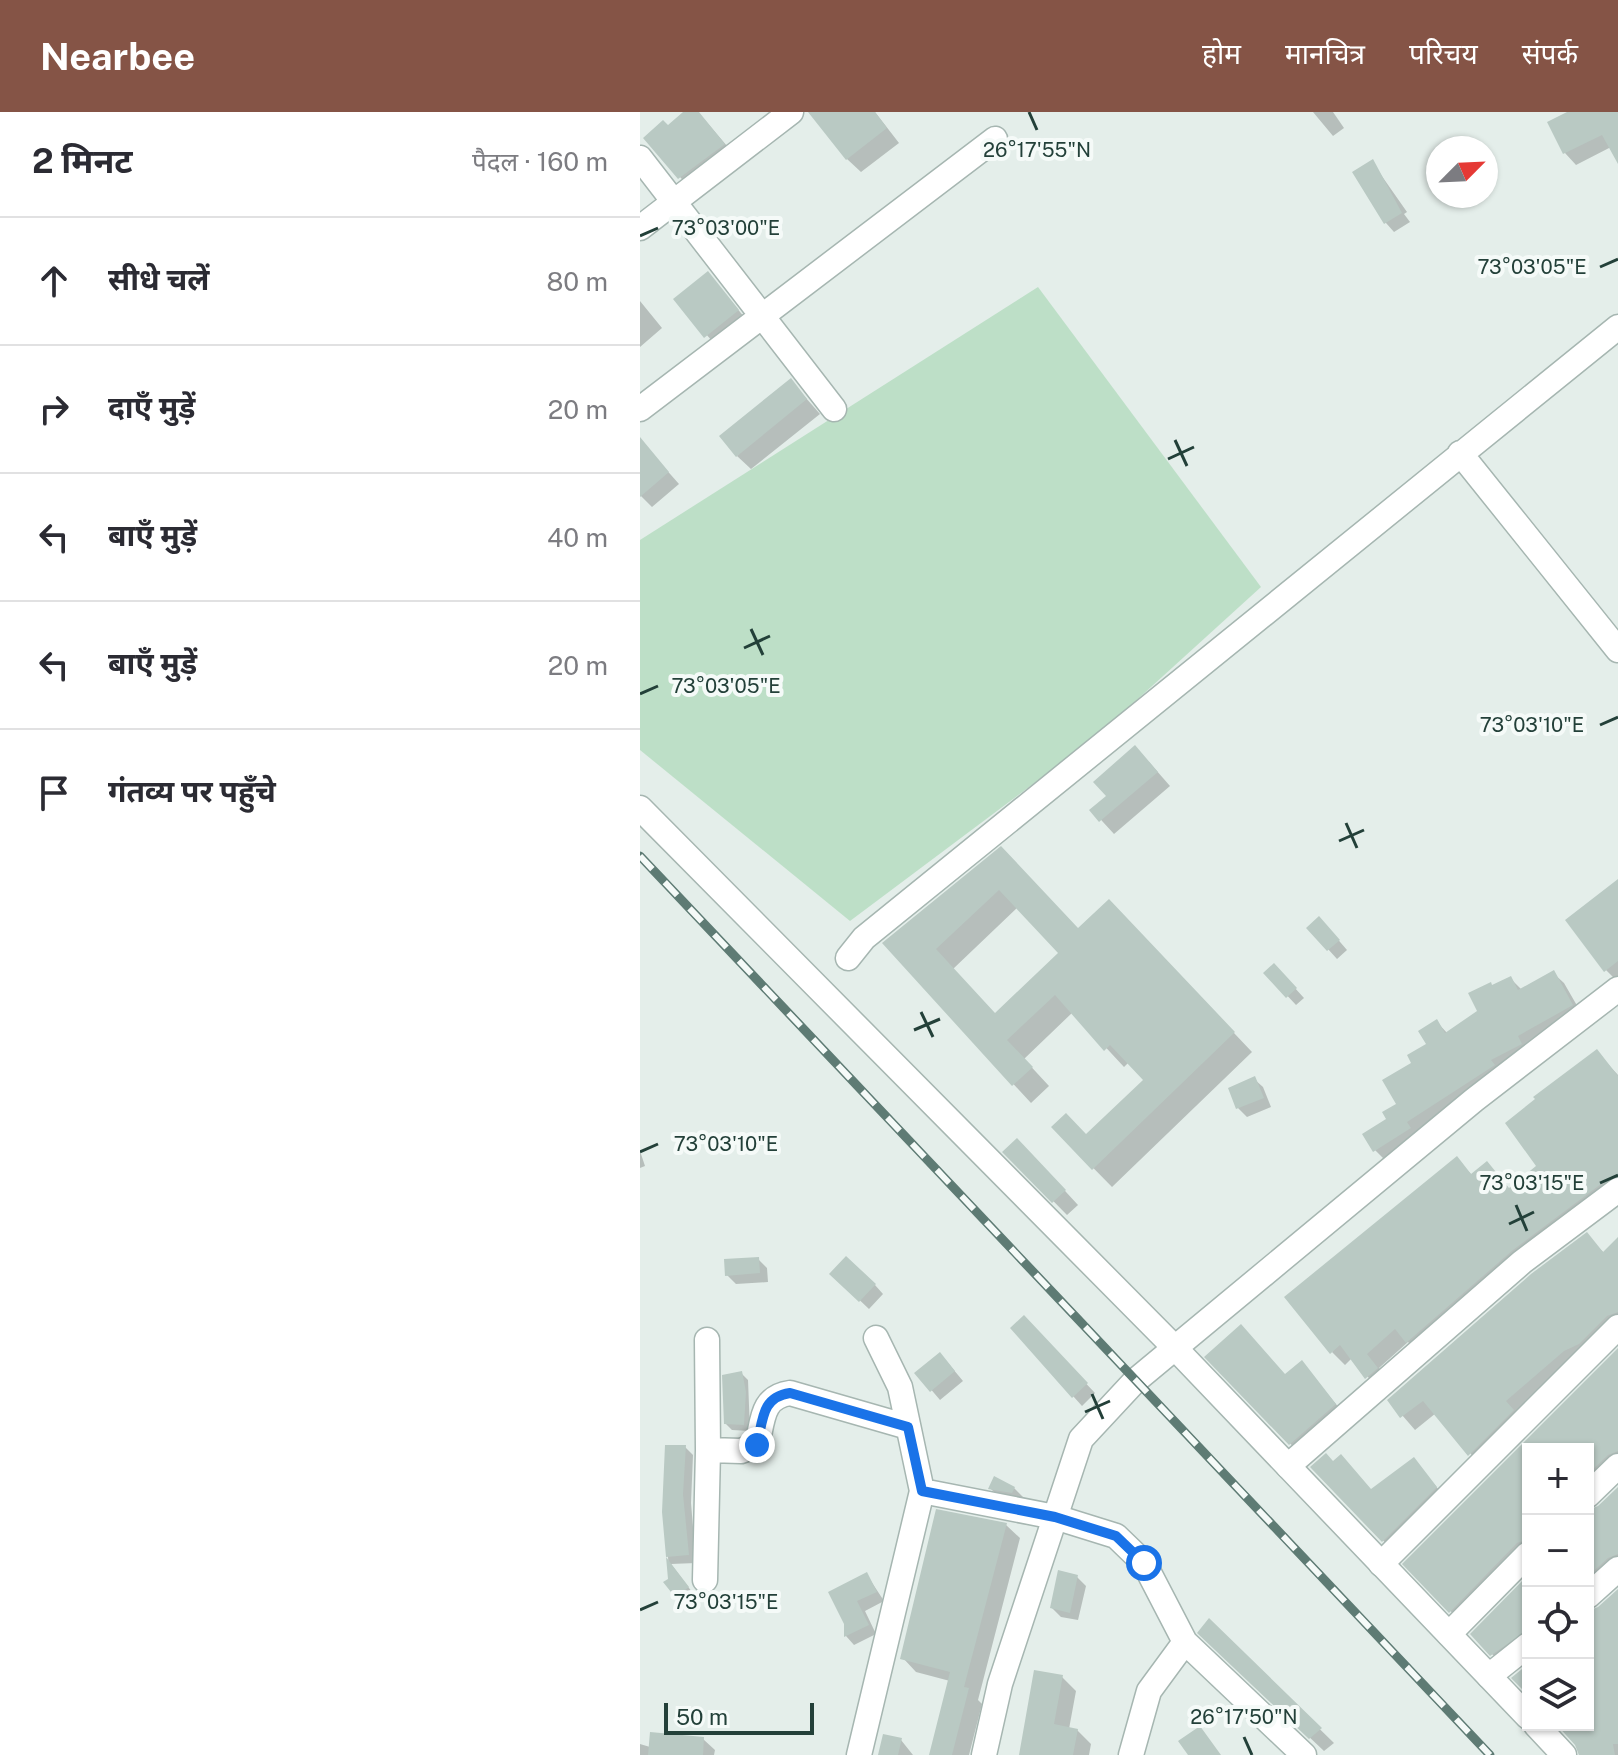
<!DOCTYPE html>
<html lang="hi">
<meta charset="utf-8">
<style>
:root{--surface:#fff;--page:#f7f7f7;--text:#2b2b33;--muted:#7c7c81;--line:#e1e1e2;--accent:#855446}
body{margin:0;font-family:"Public Sans","Noto Sans Devanagari",sans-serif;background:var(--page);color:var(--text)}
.controls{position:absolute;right:24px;bottom:24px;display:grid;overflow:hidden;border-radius:0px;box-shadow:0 2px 6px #0004}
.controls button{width:72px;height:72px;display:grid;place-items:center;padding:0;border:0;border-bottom:2px solid var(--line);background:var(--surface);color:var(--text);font:40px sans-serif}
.compass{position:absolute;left:786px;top:24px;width:72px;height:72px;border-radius:50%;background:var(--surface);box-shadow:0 2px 6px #0004;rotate:66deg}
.scale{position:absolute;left:24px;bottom:20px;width:150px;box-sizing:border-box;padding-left:8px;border:4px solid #234039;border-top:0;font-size:22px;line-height:28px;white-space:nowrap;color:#234039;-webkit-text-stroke:6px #f5faf8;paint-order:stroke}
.stop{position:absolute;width:24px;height:24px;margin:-18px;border:6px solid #1a73e8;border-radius:50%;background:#fff}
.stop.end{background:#1a73e8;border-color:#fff;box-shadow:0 2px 8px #0008}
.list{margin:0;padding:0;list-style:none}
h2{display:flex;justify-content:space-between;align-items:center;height:104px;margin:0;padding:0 32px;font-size:34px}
h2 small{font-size:26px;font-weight:400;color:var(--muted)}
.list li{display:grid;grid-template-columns:52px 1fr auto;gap:24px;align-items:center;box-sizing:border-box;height:128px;padding:0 32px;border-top:2px solid var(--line)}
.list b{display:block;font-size:30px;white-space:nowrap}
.list em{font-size:26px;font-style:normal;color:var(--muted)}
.icon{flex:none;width:44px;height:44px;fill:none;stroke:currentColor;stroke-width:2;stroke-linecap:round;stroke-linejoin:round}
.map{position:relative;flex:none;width:978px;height:1643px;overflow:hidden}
header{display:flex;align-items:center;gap:48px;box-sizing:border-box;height:112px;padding:0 40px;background:var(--accent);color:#fff}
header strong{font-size:38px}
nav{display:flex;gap:44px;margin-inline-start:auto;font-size:28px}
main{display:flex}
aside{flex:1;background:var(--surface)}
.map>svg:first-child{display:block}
.green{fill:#bddfc7}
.shadow{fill:#0003;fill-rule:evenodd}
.building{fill:#b9c9c3;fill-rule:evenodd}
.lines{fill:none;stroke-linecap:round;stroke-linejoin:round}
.minor-casing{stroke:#a6b6b1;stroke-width:27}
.tertiary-casing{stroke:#a6b6b1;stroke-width:27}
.minor{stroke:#fff;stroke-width:24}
.tertiary{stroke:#fff;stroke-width:24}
.rail-casing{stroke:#5e7b74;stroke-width:9}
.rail{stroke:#f5faf8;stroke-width:6;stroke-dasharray:18;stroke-linecap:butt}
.route{stroke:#1a73e8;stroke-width:10}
.ticks{fill:none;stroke:#234039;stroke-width:3}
.ticks-label{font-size:20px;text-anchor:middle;fill:#234039;stroke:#f5faf8;stroke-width:8;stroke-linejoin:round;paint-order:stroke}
</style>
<header>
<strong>Nearbee</strong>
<nav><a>होम</a><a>मानचित्र</a><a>परिचय</a><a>संपर्क</a></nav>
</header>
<main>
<aside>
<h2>2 मिनट<small>पैदल · 160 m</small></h2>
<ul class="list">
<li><svg class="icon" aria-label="ahead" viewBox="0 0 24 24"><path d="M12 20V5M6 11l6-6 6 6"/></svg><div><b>सीधे चलें</b></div><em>80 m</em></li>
<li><svg class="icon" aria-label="right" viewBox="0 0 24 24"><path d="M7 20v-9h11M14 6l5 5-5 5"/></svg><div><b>दाएँ मुड़ें</b></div><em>20 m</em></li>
<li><svg class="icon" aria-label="left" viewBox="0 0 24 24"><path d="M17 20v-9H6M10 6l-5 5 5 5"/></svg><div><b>बाएँ मुड़ें</b></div><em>40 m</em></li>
<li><svg class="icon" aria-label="left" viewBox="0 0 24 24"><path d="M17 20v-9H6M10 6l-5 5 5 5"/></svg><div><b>बाएँ मुड़ें</b></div><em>20 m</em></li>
<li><svg class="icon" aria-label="arrive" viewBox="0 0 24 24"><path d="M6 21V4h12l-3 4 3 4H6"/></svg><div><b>गंतव्य पर पहुँचे</b></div></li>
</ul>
</aside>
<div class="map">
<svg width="978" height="1643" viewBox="0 0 978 1643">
<rect width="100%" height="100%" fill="#e4eeea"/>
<path class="green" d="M 398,175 L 621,475 L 456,625 L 210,809 L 0,638 L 0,428 Z"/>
<path class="shadow" d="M 46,0 L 58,0 L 93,41 L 49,75 L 5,26 L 28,15 Z
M 181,0 L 235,0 L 259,31 L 221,60 L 207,47 Z
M 673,0 L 693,0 L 704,16 L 693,24 Z
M 929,0 L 978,0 L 978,46 L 971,35 L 936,53 L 925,41 Z
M 732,50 L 767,100 L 764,102 L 770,110 L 754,120 L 746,111 Z
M 68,162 L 111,213 L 80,238 L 36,188 Z
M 0,189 L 22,216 L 0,235 Z
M 151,269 L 180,302 L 111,357 L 97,344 Z
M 0,328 L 39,372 L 12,395 L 0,383 Z
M 509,650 L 530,674 L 474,722 L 452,698 Z
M 361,737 L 439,818 L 487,808 L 612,940 L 472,1075 L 414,1016 L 447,1024 L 506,968 L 489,950 L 484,955 L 433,900 L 384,947 L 409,974 L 391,991 L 244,832 ZM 378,795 L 421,841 L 356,903 L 313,857 Z
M 978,770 L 978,870 L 966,858 Z
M 669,816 L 688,816 L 707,838 L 697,847 Z
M 634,853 L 664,886 L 656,893 L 626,861 Z
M 913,861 L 924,871 L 943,904 L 746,1049 L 735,1038 L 797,910 L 808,922 L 839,899 L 853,875 L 870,866 L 882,878 Z
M 956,939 L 978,963 L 978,1082 L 781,1242 L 768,1230 L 739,1256 L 749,1270 L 739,1278 L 712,1246 L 705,1253 L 692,1240 L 816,1047 L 833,1064 L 847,1052 L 870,1078 L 899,1055 Z
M 614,967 L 623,975 L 631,995 L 607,1005 L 598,996 L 590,977 Z
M 0,1039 L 5,1054 L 0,1056 Z
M 365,1040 L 391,1042 L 438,1093 L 427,1103 Z
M 947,1123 L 964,1141 L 978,1128 L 978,1221 L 842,1355 L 796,1301 L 775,1318 L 749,1288 Z
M 118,1147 L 127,1156 L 128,1170 L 96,1172 L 87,1163 Z
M 192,1162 L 235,1173 L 243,1182 L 229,1197 Z
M 384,1206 L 455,1281 L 442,1294 L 372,1216 Z
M 978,1239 L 978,1358 L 948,1392 L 948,1337 L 888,1337 L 888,1447 L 823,1512 L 765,1452 Z
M 567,1245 L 646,1264 L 662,1251 L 710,1309 L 666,1348 Z
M 308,1251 L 323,1269 L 300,1288 L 277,1261 Z
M 101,1261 L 108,1268 L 110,1319 L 92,1318 L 86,1312 Z
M 45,1335 L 53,1343 L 51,1391 L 56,1451 L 31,1452 L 55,1484 L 44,1492 L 30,1468 L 24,1400 Z
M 774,1348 L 809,1390 L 756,1442 L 673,1355 L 732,1379 Z
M 350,1376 L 374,1376 L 383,1385 L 381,1389 L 359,1385 Z
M 978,1378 L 978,1464 L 948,1491 L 948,1398 L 959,1396 Z
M 366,1413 L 380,1426 L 338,1588 L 342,1592 L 329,1643 L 291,1643 L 310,1569 L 276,1560 L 263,1546 Z
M 227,1463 L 244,1489 L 225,1499 L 236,1522 L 214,1533 L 206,1524 L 206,1511 Z
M 437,1465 L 446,1474 L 438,1508 L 421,1505 L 412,1496 Z
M 888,1466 L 888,1538 L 865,1555 L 832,1522 Z
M 978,1479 L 978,1643 L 939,1643 L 937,1632 L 919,1613 L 948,1613 L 948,1499 L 959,1497 Z
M 569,1509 L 694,1631 L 684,1639 L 573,1534 Z
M 422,1565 L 436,1579 L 429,1617 L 437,1618 L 451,1632 L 449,1643 L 381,1643 Z
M 63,1627 L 75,1638 L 74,1643 L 0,1643 L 0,1632 L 10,1635 Z
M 261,1628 L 273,1643 L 241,1643 Z"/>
<path class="building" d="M 43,0 L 59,0 L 85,32 L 38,67 L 3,26 L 23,8 L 28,13 Z
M 168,0 L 235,0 L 247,16 L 206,48 Z
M 927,0 L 978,0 L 978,52 L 962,23 L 923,42 L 907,10 Z
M 733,47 L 762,101 L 744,112 L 712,60 Z
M 68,159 L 99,198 L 64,226 L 33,187 Z
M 151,266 L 167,287 L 96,345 L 79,324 Z
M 0,325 L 29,360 L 0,385 Z
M 495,633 L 518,660 L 459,710 L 449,698 L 466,684 L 453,670 Z
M 361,734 L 438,816 L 469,787 L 595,920 L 452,1058 L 411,1015 L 426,1001 L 446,1022 L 503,968 L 470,933 L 464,939 L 415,883 L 367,928 L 393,955 L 372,974 L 242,831 ZM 359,778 L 418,841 L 355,901 L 296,837 Z
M 978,767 L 978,849 L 964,860 L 925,808 Z
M 679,804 L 700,828 L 687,839 L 666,816 Z
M 634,851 L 657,876 L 646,886 L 623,861 Z
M 914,858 L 933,893 L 878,924 L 882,932 L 851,948 L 855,953 L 767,1010 L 771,1016 L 733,1040 L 722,1022 L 746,1007 L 742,1000 L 756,992 L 742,968 L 771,951 L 767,943 L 786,932 L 778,919 L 797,907 L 805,921 L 837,899 L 828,881 L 851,870 L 852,873 L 871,864 L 878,878 Z
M 957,937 L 978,964 L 978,1063 L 969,1066 L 873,1138 L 766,1231 L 755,1217 L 727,1242 L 738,1256 L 725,1267 L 700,1233 L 690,1242 L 644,1185 L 817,1044 L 831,1062 L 847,1049 L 869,1076 L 896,1054 L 865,1011 L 895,987 L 893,985 Z
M 615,964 L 624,986 L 596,997 L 588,976 Z
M 377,1026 L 426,1078 L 412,1091 L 362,1040 Z
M 947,1120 L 963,1140 L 978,1125 L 978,1200 L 967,1204 L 939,1232 L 924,1239 L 866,1289 L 874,1298 L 828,1344 L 783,1289 L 760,1306 L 747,1288 L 891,1162 Z
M 206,1144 L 236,1172 L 219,1190 L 189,1162 Z
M 119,1145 L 120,1161 L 85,1164 L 84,1147 Z
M 384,1203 L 448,1271 L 432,1286 L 370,1216 Z
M 601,1212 L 645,1262 L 662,1248 L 696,1292 L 649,1333 L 564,1245 Z
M 978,1236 L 978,1339 L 968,1343 L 948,1362 L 948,1337 L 888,1337 L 888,1427 L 877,1431 L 809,1501 L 762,1452 Z
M 300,1240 L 315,1259 L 290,1280 L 274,1261 Z
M 102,1259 L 106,1280 L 104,1313 L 84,1312 L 82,1263 Z
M 25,1333 L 46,1333 L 43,1382 L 49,1443 L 26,1445 L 49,1475 L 35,1485 L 23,1470 L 28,1467 L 22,1400 Z
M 686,1341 L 693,1349 L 701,1342 L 731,1377 L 774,1345 L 797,1375 L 742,1430 L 670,1355 Z
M 354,1364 L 375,1375 L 372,1381 L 348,1377 Z
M 978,1375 L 978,1442 L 968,1446 L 948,1464 L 948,1398 L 958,1394 Z
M 296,1397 L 367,1411 L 324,1575 L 329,1576 L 312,1643 L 289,1643 L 310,1560 L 260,1547 Z
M 418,1458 L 438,1463 L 430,1501 L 410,1496 Z
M 227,1460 L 237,1480 L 217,1489 L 229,1513 L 204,1525 L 204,1512 L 188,1480 Z
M 888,1463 L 888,1518 L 850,1544 L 830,1522 Z
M 978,1477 L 978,1632 L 973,1632 L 975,1643 L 939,1643 L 935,1633 L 917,1613 L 948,1613 L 948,1499 L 958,1495 Z
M 569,1506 L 682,1616 L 669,1627 L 557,1521 Z
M 888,1552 L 888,1583 L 871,1566 Z
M 394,1558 L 423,1563 L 414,1612 L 438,1617 L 433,1643 L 379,1643 Z
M 560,1614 L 581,1643 L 548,1643 L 538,1629 Z
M 10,1620 L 64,1625 L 63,1643 L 8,1643 Z
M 243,1622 L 262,1626 L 258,1643 L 238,1643 Z"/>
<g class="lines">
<defs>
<path id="minor" d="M 0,46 L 194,297
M 0,116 L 151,0
M 0,297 L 355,27
M 820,341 L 978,538
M 0,696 L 536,1237
M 208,846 L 224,826 L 978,215
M 236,1226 L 260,1275 L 282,1379
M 67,1228 L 68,1338
M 648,1354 L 882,1150 L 978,1078
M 948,1383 L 978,1354
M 741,1452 L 978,1215
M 65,1468 L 68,1338 L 101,1339 L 117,1333 C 123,1309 121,1285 150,1281 L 268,1315
M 948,1484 L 978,1457
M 809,1522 L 888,1442
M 849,1564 L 888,1533
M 219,1643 L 282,1379 L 415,1405 L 476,1424 L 504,1451 L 545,1530 L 664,1643
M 491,1643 L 509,1579 L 545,1530"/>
<path id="tertiary" d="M 536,1237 L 888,1605
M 896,1613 L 924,1643
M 344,1643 L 360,1572 L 441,1327 L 495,1269 L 834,988 L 978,877"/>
</defs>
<use href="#minor" class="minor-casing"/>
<use href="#tertiary" class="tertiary-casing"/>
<use href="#minor" class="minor"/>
<use href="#tertiary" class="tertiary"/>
<defs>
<path id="rail" d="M 0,744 L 850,1643"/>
</defs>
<use href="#rail" class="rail-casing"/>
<use href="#rail" class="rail"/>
</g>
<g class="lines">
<path class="route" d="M 117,1333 C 123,1309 121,1285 150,1281 L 268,1315 L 282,1379 L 415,1405 L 476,1424 L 504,1451"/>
</g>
<path class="ticks" d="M 389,0 L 397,18M 0,124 L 18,116M 960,155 L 978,147M 535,328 L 547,354M 528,347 L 554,335M 111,517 L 123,543M 104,536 L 130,524M 0,582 L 18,574M 960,613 L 978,605M 706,711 L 717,736M 699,729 L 724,718M 281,900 L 293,925M 274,918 L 300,907M 0,1040 L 18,1032M 960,1071 L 978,1063M 876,1093 L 887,1119M 869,1112 L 894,1100M 452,1282 L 463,1307M 445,1300 L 470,1289M 0,1498 L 18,1490M 604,1625 L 612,1643"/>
<g class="ticks-label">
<text x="397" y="45">26°17'55"N</text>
<text x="86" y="123">73°03'00"E</text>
<text x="892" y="162">73°03'05"E</text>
<text x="86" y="581">73°03'05"E</text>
<text x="892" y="620">73°03'10"E</text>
<text x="86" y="1039">73°03'10"E</text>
<text x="892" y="1078">73°03'15"E</text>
<text x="86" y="1497">73°03'15"E</text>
<text x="604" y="1612">26°17'50"N</text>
</g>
</svg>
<div class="controls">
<button>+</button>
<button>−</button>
<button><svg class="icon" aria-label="locate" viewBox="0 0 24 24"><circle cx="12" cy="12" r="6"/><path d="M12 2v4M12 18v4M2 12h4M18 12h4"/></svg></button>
<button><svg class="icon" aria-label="layers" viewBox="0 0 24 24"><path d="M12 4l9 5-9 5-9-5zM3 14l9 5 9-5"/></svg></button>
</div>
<svg class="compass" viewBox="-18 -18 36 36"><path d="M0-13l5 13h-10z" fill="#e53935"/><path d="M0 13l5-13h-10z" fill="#7c7c81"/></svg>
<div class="scale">50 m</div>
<div class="stop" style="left:504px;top:1451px"></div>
<div class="stop end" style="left:117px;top:1333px"></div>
</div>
</main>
